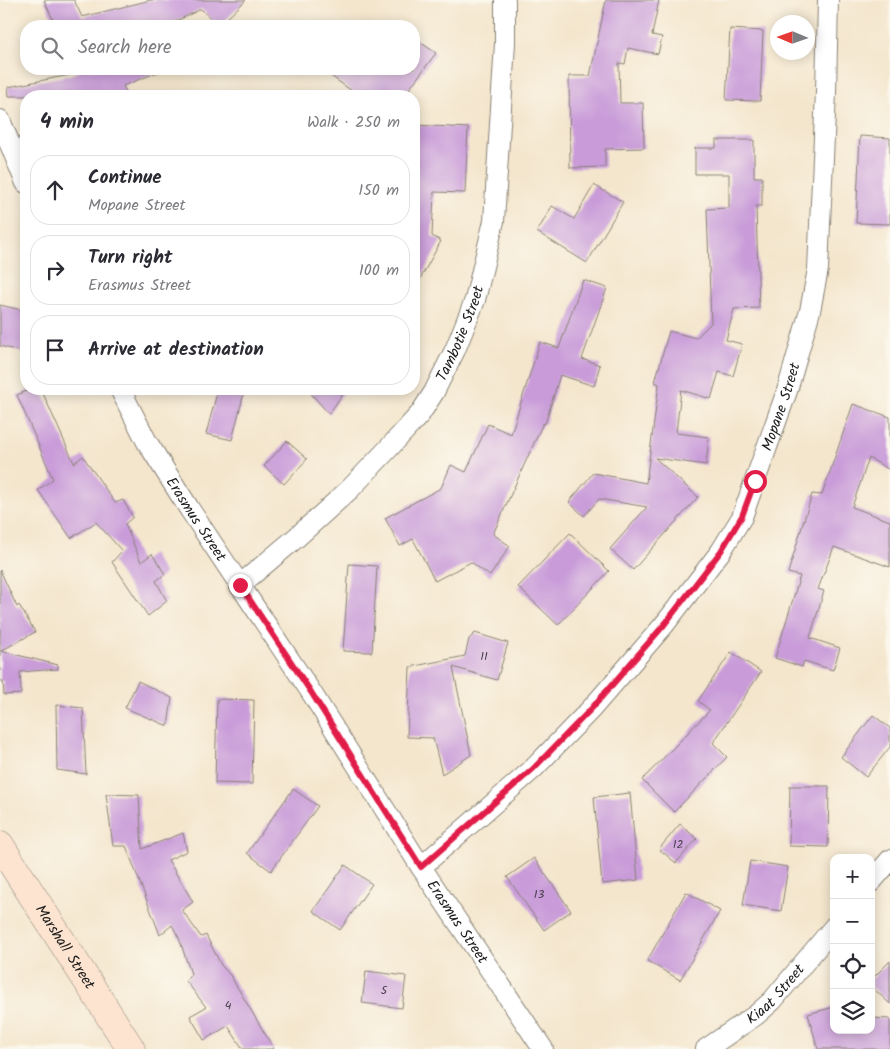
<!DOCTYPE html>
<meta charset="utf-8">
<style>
:root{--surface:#fff;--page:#f2f2f3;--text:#2b2b33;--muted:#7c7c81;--line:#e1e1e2}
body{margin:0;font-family:Kalam,sans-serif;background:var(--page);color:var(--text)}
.controls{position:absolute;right:15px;bottom:15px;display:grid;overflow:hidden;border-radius:10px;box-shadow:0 2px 12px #0003}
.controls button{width:45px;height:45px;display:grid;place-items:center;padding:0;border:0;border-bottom:1px solid var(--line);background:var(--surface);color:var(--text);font:25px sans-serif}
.compass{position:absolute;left:770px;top:15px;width:45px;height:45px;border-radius:50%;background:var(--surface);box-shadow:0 2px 12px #0003;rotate:272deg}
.stop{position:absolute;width:15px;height:15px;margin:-11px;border:4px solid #e11d48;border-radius:50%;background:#fff}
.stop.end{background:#e11d48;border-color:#fff;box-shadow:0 1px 5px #0008}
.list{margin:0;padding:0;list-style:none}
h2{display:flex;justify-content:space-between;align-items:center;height:65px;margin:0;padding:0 20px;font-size:21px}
h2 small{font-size:16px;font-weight:400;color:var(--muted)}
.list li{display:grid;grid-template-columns:32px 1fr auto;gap:15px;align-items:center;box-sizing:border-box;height:70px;margin:0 10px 10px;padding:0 10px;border:1px solid var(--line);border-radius:20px}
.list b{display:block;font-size:19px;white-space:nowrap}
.list p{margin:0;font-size:16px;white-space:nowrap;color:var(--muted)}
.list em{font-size:16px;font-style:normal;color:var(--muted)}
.icon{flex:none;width:28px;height:28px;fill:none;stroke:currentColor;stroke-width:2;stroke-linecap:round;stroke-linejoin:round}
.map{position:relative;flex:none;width:890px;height:1049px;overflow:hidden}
.search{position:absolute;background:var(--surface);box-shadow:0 2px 12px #0003;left:20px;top:20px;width:400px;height:55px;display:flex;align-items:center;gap:12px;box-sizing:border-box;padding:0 18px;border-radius:20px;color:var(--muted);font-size:19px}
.panel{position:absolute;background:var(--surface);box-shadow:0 2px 12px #0003;left:20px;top:90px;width:400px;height:305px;border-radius:20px}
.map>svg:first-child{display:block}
.building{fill:#c99cd9}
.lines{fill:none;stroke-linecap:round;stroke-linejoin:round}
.street-casing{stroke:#888174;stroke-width:22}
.secondary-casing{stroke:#888174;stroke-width:29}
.street{stroke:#fff;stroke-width:20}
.secondary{stroke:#fde4d1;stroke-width:28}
.route{stroke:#e11d48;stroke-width:6}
.labels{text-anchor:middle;stroke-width:5;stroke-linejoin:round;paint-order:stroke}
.number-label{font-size:12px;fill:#473c4b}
.street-label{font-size:15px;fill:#1c1c1c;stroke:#fbf7ec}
</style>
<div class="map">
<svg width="890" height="1049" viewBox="0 0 890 1049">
<rect width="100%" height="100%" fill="#fbf7ec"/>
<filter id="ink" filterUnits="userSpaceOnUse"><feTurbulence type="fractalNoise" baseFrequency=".02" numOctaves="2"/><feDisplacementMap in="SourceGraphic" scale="10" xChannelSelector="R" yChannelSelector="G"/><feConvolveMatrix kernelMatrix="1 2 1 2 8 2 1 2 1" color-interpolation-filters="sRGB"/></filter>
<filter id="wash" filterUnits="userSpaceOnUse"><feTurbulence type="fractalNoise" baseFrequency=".0096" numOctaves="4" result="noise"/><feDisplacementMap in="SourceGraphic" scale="20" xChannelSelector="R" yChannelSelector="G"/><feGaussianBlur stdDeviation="1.12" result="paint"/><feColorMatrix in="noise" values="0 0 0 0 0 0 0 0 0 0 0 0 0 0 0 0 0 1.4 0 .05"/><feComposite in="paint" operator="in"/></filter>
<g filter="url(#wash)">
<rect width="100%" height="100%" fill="#f4e6cd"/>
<g id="blocks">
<path class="building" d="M 44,0 L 74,0 L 82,17 L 151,0 L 246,0 L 219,26 L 201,9 L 166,26 L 56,26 Z
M 606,0 L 659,0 L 652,35 L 662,37 L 658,54 L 628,48 L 625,64 L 619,63 L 620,103 L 643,103 L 644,148 L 605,149 L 605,167 L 570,168 L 569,76 L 590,76 Z
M 730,29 L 763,31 L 760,101 L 726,100 Z
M 414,38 L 436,53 L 404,96 L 359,96 L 321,69 L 414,69 Z
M 85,69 L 163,70 L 123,86 L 128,96 L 9,96 L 8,87 L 70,75 Z
M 414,125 L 468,128 L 465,193 L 434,192 L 432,236 L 441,241 L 414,290 Z
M 860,136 L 890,138 L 890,224 L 856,223 Z
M 716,140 L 754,140 L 754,177 L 762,177 L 762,206 L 756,206 L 759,308 L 734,309 L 726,340 L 742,344 L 733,376 L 719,372 L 711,399 L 681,390 L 676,433 L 709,437 L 706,465 L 655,458 L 698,497 L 633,570 L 610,549 L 647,507 L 599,499 L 584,516 L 569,502 L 593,473 L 646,483 L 659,384 L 655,382 L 669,331 L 696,338 L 711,323 L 707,209 L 729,208 L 729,174 L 695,174 L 695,148 L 716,148 Z
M 594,185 L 623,202 L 587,263 L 537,232 L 552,206 L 574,219 Z
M 583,280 L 607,288 L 582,359 L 600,365 L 594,386 L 560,375 L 545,424 L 543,423 L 493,534 L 510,546 L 490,576 L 471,562 L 435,581 L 413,539 L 400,546 L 385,518 L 441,488 L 451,465 L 466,472 L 488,424 L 511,434 L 540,342 L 559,348 Z
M 0,305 L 26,311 L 26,353 L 0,346 Z
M 31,389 L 41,389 L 74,463 L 83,456 L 115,503 L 123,500 L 133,517 L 125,524 L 141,562 L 152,554 L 165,574 L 156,581 L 167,601 L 148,616 L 112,562 L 122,551 L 96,522 L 71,538 L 38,490 L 53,479 L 17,395 Z
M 218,389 L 245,389 L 232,440 L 206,434 Z
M 307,389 L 346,389 L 329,414 Z
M 853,404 L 890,417 L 890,470 L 869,458 L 852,507 L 890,521 L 890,567 L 834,547 L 818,589 L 824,591 L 810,638 L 840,648 L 833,670 L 804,661 L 802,667 L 775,658 L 800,576 L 788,573 L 812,494 L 822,495 Z
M 287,441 L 307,459 L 284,484 L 264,466 Z
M 570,533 L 609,571 L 558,625 L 518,587 Z
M 349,564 L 377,566 L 372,652 L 343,651 Z
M 0,570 L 17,607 L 19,605 L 35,632 L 1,651 L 58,665 L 58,669 L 20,672 L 21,694 L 4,695 L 3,681 L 0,681 Z
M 475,633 L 508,643 L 497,680 L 453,667 L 471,755 L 442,774 L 433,738 L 407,737 L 410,667 L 465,656 L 469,639 Z
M 731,652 L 761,672 L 713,743 L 727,757 L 674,812 L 642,780 L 710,710 L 698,701 Z
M 138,681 L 172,698 L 168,726 L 125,708 Z
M 217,699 L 254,700 L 252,784 L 215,783 Z
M 56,705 L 83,708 L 86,774 L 57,770 Z
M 873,715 L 890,728 L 890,747 L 866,777 L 841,757 Z
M 790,786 L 829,786 L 828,847 L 789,846 Z
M 293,789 L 318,806 L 271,871 L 247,853 Z
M 630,793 L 638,880 L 602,884 L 594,797 Z
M 106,794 L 139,795 L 142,849 L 183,833 L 187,851 L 168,860 L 193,902 L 182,910 L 201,937 L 206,935 L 221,965 L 230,975 L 274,1049 L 243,1049 L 228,1026 L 204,1040 L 190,1016 L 206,1007 L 186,981 L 191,974 L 179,938 L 172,925 L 160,935 L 126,846 L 113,846 Z
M 680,824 L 697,839 L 676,863 L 659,849 Z
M 534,858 L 571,911 L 544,930 L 507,877 Z
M 750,861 L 788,867 L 781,911 L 743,905 Z
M 345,865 L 372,884 L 340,930 L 313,911 Z
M 686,892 L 720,911 L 680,980 L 647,961 Z
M 890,961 L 890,1004 L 871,986 L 871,980 Z
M 366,971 L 406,976 L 402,1008 L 362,1003 Z
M 834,1007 L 834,1030 L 871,1030 L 871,1018 L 890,1019 L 890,1049 L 818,1049 L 808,1014 Z"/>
</g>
</g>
<g filter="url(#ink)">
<use href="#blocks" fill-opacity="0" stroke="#888174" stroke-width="1"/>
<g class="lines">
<defs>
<g id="street">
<path d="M 0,120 L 26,183"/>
<path id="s1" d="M 120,389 L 147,442 L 190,510 L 311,692 L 421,867 L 543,1049"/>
<path id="s2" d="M 240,585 L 297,537 L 350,489 L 387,450 L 420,414 L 434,392 L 455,350 L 475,300 L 494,221 L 505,43 L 505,0"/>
<path id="s3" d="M 421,867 L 533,769 L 592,708 L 664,625 L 721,551 L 742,517 L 787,391 L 810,311 L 818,269 L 826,92 L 828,0"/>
<path d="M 871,882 L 890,860"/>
<path id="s4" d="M 706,1049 L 756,1015 L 772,1001 L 834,927"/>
</g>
<g id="secondary">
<path id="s5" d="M 0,845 L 131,1049"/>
</g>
</defs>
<use href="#street" class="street-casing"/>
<use href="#secondary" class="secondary-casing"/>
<use href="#street" class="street"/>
<use href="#secondary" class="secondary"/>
</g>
</g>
<g class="lines" filter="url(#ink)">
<path class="route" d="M 240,585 L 311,692 L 421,867 L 533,769 L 592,708 L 664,625 L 721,551 L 742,516 L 755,481"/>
</g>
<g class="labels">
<g class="number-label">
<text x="484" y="660">11</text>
<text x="678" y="848">12</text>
<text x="539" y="898">13</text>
<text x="384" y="994">5</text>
<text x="228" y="1009">4</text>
</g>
<g class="street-label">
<text dy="5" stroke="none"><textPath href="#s2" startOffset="339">Tambotie Street</textPath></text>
<text dy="5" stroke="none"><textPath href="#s3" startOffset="594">Mopane Street</textPath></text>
<text dy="5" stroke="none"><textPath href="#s1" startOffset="151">Erasmus Street</textPath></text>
<text dy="5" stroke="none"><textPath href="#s1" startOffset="631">Erasmus Street</textPath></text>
<text dy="5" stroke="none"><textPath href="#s5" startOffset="121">Marshall Street</textPath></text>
<text dy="5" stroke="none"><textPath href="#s4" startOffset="89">Kiaat Street</textPath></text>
</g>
</g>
</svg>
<div class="controls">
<button>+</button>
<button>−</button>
<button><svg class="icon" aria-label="locate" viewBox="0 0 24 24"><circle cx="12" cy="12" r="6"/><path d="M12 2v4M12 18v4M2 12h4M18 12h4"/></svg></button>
<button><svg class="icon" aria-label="layers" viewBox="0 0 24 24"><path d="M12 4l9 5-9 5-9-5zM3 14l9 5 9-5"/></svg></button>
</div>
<svg class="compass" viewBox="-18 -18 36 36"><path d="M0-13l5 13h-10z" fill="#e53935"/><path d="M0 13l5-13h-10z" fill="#7c7c81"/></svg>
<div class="stop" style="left:755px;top:481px"></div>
<div class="stop end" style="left:240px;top:585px"></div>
<div class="search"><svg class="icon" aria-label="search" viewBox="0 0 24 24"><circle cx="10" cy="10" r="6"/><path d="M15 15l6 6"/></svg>Search here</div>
<section class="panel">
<h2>4 min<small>Walk · 250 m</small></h2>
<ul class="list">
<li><svg class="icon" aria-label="ahead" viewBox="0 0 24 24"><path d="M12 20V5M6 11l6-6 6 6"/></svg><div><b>Continue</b><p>Mopane Street</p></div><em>150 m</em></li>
<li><svg class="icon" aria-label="right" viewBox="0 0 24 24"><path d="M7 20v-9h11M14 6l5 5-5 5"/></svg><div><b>Turn right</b><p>Erasmus Street</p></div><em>100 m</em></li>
<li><svg class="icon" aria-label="arrive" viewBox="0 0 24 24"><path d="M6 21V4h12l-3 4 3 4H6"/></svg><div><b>Arrive at destination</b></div></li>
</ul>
</section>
</div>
